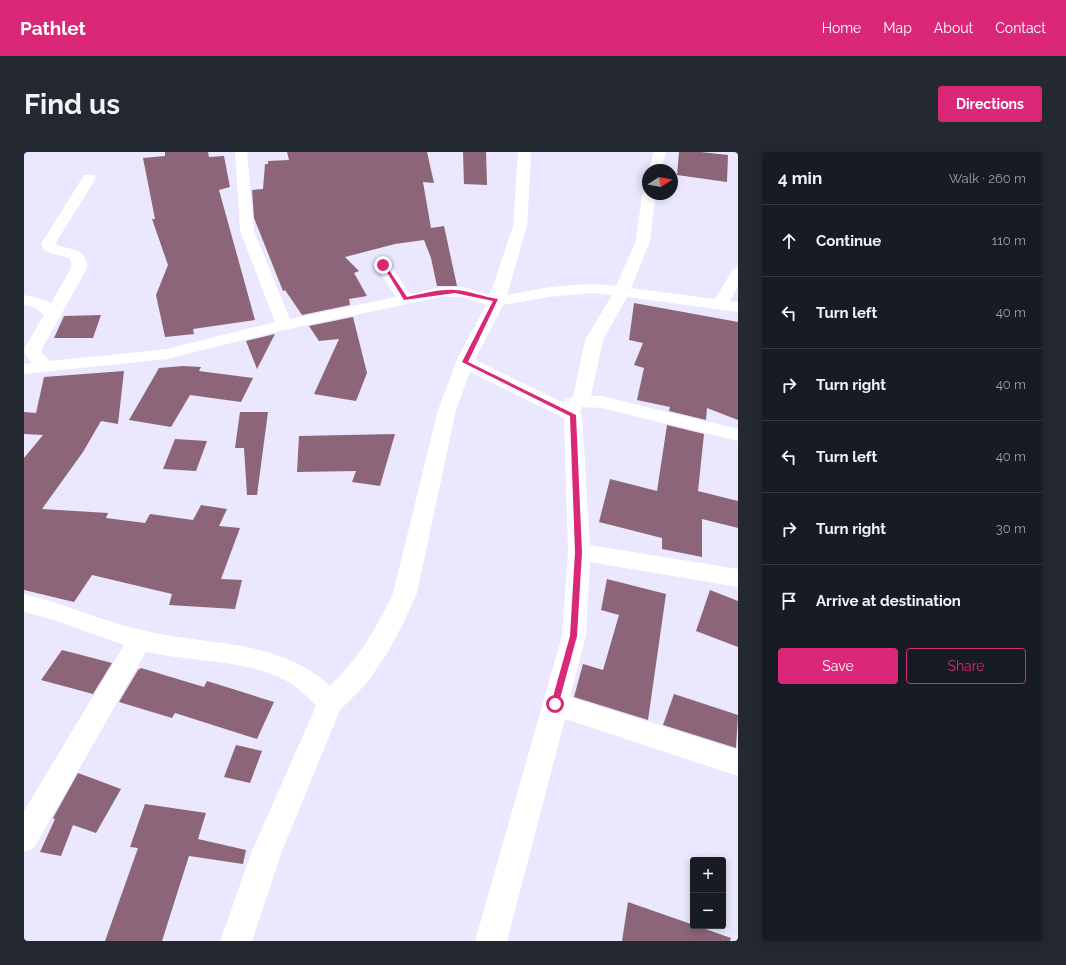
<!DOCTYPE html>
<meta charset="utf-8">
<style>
:root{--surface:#171b24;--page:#242831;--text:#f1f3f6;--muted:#9ea1a6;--line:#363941;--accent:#db2777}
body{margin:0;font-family:Raleway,sans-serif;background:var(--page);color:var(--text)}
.controls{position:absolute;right:12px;bottom:12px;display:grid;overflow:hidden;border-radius:4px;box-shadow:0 2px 10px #0003}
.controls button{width:36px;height:36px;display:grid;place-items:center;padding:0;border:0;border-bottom:1px solid var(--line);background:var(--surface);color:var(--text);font:20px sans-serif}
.compass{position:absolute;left:618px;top:12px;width:36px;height:36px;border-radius:50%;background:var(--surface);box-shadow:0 2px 10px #0003;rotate:79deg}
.stop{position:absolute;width:12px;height:12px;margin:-9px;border:3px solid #db2777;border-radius:50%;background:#fff}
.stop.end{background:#db2777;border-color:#fff;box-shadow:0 1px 4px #0008}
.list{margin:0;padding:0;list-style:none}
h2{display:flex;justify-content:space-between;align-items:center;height:52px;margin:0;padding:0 16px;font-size:17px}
h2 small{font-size:13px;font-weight:400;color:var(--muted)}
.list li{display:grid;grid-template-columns:26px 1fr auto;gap:12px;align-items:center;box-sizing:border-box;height:72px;padding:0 16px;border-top:1px solid var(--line)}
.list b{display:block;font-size:15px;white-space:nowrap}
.list em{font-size:13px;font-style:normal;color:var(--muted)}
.actions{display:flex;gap:8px;padding:12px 16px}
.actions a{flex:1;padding:9px 0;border:1px solid var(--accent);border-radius:4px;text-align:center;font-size:14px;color:var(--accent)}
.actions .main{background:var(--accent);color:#fff}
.icon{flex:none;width:22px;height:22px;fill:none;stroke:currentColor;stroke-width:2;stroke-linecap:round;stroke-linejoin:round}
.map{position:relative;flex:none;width:714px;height:789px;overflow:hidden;border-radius:4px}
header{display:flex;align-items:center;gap:24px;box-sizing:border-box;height:56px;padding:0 20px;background:var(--accent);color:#fff}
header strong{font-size:19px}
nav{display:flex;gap:22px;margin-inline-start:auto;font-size:14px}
.intro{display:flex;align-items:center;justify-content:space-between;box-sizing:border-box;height:96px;padding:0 24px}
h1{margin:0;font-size:28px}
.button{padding:10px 18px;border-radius:4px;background:var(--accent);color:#fff;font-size:14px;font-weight:700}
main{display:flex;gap:24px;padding:0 24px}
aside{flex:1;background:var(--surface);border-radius:4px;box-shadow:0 2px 10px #0003}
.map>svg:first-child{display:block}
.building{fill:#8c6578}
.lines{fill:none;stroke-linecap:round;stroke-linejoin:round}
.street{fill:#fff;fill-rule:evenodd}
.route{fill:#db2777}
</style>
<header>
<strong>Pathlet</strong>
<nav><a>Home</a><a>Map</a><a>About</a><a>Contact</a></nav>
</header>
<div class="intro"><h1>Find us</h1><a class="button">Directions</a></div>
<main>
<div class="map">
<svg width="714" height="789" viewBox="0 0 714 789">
<rect width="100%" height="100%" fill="#eae7fe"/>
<path class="building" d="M 141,0 L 184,0 L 185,5 L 200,4 L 206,35 L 195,38 L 231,168 L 169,177 L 170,182 L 141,185 L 132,143 L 144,113 L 128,67 L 131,67 L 119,6 L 141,4 Z
M 263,0 L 403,0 L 410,31 L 399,30 L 407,76 L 420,74 L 433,134 L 413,134 L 407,106 L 400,88 L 371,92 L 321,105 L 335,119 L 330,121 L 343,144 L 325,147 L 326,153 L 278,163 L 261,138 L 259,139 L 230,66 L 228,38 L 239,37 L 241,12 L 244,12 L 244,9 L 265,8 Z
M 439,0 L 462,0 L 463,33 L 440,32 Z
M 655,0 L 677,0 L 704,3 L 703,30 L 653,23 Z
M 610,151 L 714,170 L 714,268 L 683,256 L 682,268 L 645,259 L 646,255 L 613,248 L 620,216 L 610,213 L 619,191 L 605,188 Z
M 77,163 L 69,186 L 30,186 L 40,164 Z
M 329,165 L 343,221 L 332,249 L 290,242 L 315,187 L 295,189 L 285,174 Z
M 251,182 L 233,217 L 222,189 Z
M 159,214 L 177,215 L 175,219 L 229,226 L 217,250 L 166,243 L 147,275 L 105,268 L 135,216 Z
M 100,219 L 94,272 L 77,269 L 59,300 L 18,357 L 84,361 L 82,366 L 121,371 L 126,362 L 169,368 L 177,353 L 203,357 L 195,374 L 216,376 L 197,427 L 218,428 L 211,457 L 145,453 L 148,442 L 68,423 L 50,450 L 0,438 L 0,306 L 19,283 L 0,282 L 0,260 L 12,261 L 20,225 Z
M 216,260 L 244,260 L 233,343 L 223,343 L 220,296 L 211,296 Z
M 643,273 L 680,282 L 674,339 L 714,349 L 714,376 L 678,367 L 678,405 L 638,397 L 638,386 L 575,370 L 586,327 L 633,339 Z
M 371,282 L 356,334 L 328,330 L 332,319 L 273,320 L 275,284 Z
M 151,287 L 183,289 L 172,319 L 139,317 Z
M 583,427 L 642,442 L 624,568 L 550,545 L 559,512 L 579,518 L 595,463 L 577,458 Z
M 686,438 L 714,449 L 714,495 L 672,479 Z
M 38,498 L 88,511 L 69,542 L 17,528 Z
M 117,516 L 180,535 L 183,529 L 250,550 L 233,587 L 151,561 L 148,566 L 95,550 L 114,518 Z
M 650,542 L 714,563 L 712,596 L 639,573 Z
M 212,593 L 238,599 L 226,631 L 200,625 Z
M 54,621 L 97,637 L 72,681 L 49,673 L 37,704 L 16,700 L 31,667 L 29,666 Z
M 121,652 L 182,661 L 174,687 L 222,698 L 219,712 L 165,704 L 138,789 L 81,789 L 114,696 L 106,695 Z
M 604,750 L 707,786 L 706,789 L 598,789 Z"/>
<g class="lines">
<path class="street" d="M 211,0 L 223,0 L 230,79 L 266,167 L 372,145 L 351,113 L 354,110 L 364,110 L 386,142 L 417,135 L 440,135 L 466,143 L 489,74 L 494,0 L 506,0 L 507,6 L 503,74 L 483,143 C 519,136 555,129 592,134 L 612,89 L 618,42 L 624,38 L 624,42 L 632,42 L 626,89 L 607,136 L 691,147 L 709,117 L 714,115 L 714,134 L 706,149 L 714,150 L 714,160 L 603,145 L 579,188 L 567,244 L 577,244 L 714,277 L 714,289 L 577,256 L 558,255 L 556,260 L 558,263 L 566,393 L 714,417 L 714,435 L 566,410 L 562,484 L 546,545 L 714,598 L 714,624 L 541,567 L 483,789 L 451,789 L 538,484 L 544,400 L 540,266 L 446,220 L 432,258 L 393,441 L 378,474 L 362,503 L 343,531 L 316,558 L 258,699 L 228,789 L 196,789 L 228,699 L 292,554 C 283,544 273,535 261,528 C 221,507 166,510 122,500 L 10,696 L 0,700 L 0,659 L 100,493 L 30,468 L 0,460 L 0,442 C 39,451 75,468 113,477 C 178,494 254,485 306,534 C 334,507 353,476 369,441 L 414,258 L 434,205 L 462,153 L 438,145 L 417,145 L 260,178 L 143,207 L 0,222 L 0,212 L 8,211 L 1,202 L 0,197 L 20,163 L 10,155 L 0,153 L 0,143 L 18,147 L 27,151 L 47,116 L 47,110 L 45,106 L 20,99 L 17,92 L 60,23 L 70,23 L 72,26 L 31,92 C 44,99 63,93 63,116 L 18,197 L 18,201 L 26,209 L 143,197 L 251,170 L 216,79 ZM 569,141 L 588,143 L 561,188 L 549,245 L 542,247 L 540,251 L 451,208 L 479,153 L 525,145 Z
M 630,0 L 642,0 L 637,18 L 624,19 Z"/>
</g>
<path class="route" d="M 358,112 L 361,112 L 383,145 C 399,142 415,137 431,138 C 446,139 460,145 474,147 L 444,210 L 552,263 L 558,400 L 553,484 L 534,554 L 529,554 L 527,552 L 546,484 L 551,400 L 546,264 L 438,210 L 469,149 L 431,141 L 380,148 Z"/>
</svg>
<div class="controls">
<button>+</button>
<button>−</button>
</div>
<svg class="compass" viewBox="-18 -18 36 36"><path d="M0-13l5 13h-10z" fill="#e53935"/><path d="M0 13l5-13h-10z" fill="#9ea1a6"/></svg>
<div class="stop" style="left:531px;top:552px"></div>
<div class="stop end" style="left:359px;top:113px"></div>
</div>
<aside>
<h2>4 min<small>Walk · 260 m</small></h2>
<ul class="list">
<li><svg class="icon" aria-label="ahead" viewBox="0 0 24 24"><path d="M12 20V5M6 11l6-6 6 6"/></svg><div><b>Continue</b></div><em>110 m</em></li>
<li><svg class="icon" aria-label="left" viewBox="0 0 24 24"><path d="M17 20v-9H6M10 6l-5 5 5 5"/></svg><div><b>Turn left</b></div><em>40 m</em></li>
<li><svg class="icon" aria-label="right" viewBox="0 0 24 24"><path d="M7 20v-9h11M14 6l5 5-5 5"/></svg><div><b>Turn right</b></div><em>40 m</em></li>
<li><svg class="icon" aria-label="left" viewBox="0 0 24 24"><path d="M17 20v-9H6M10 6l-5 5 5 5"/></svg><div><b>Turn left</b></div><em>40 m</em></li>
<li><svg class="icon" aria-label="right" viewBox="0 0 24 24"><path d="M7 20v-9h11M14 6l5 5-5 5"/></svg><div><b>Turn right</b></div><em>30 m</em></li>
<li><svg class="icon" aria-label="arrive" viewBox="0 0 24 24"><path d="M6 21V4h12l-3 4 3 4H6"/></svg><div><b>Arrive at destination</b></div></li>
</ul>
<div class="actions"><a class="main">Save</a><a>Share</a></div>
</aside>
</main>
